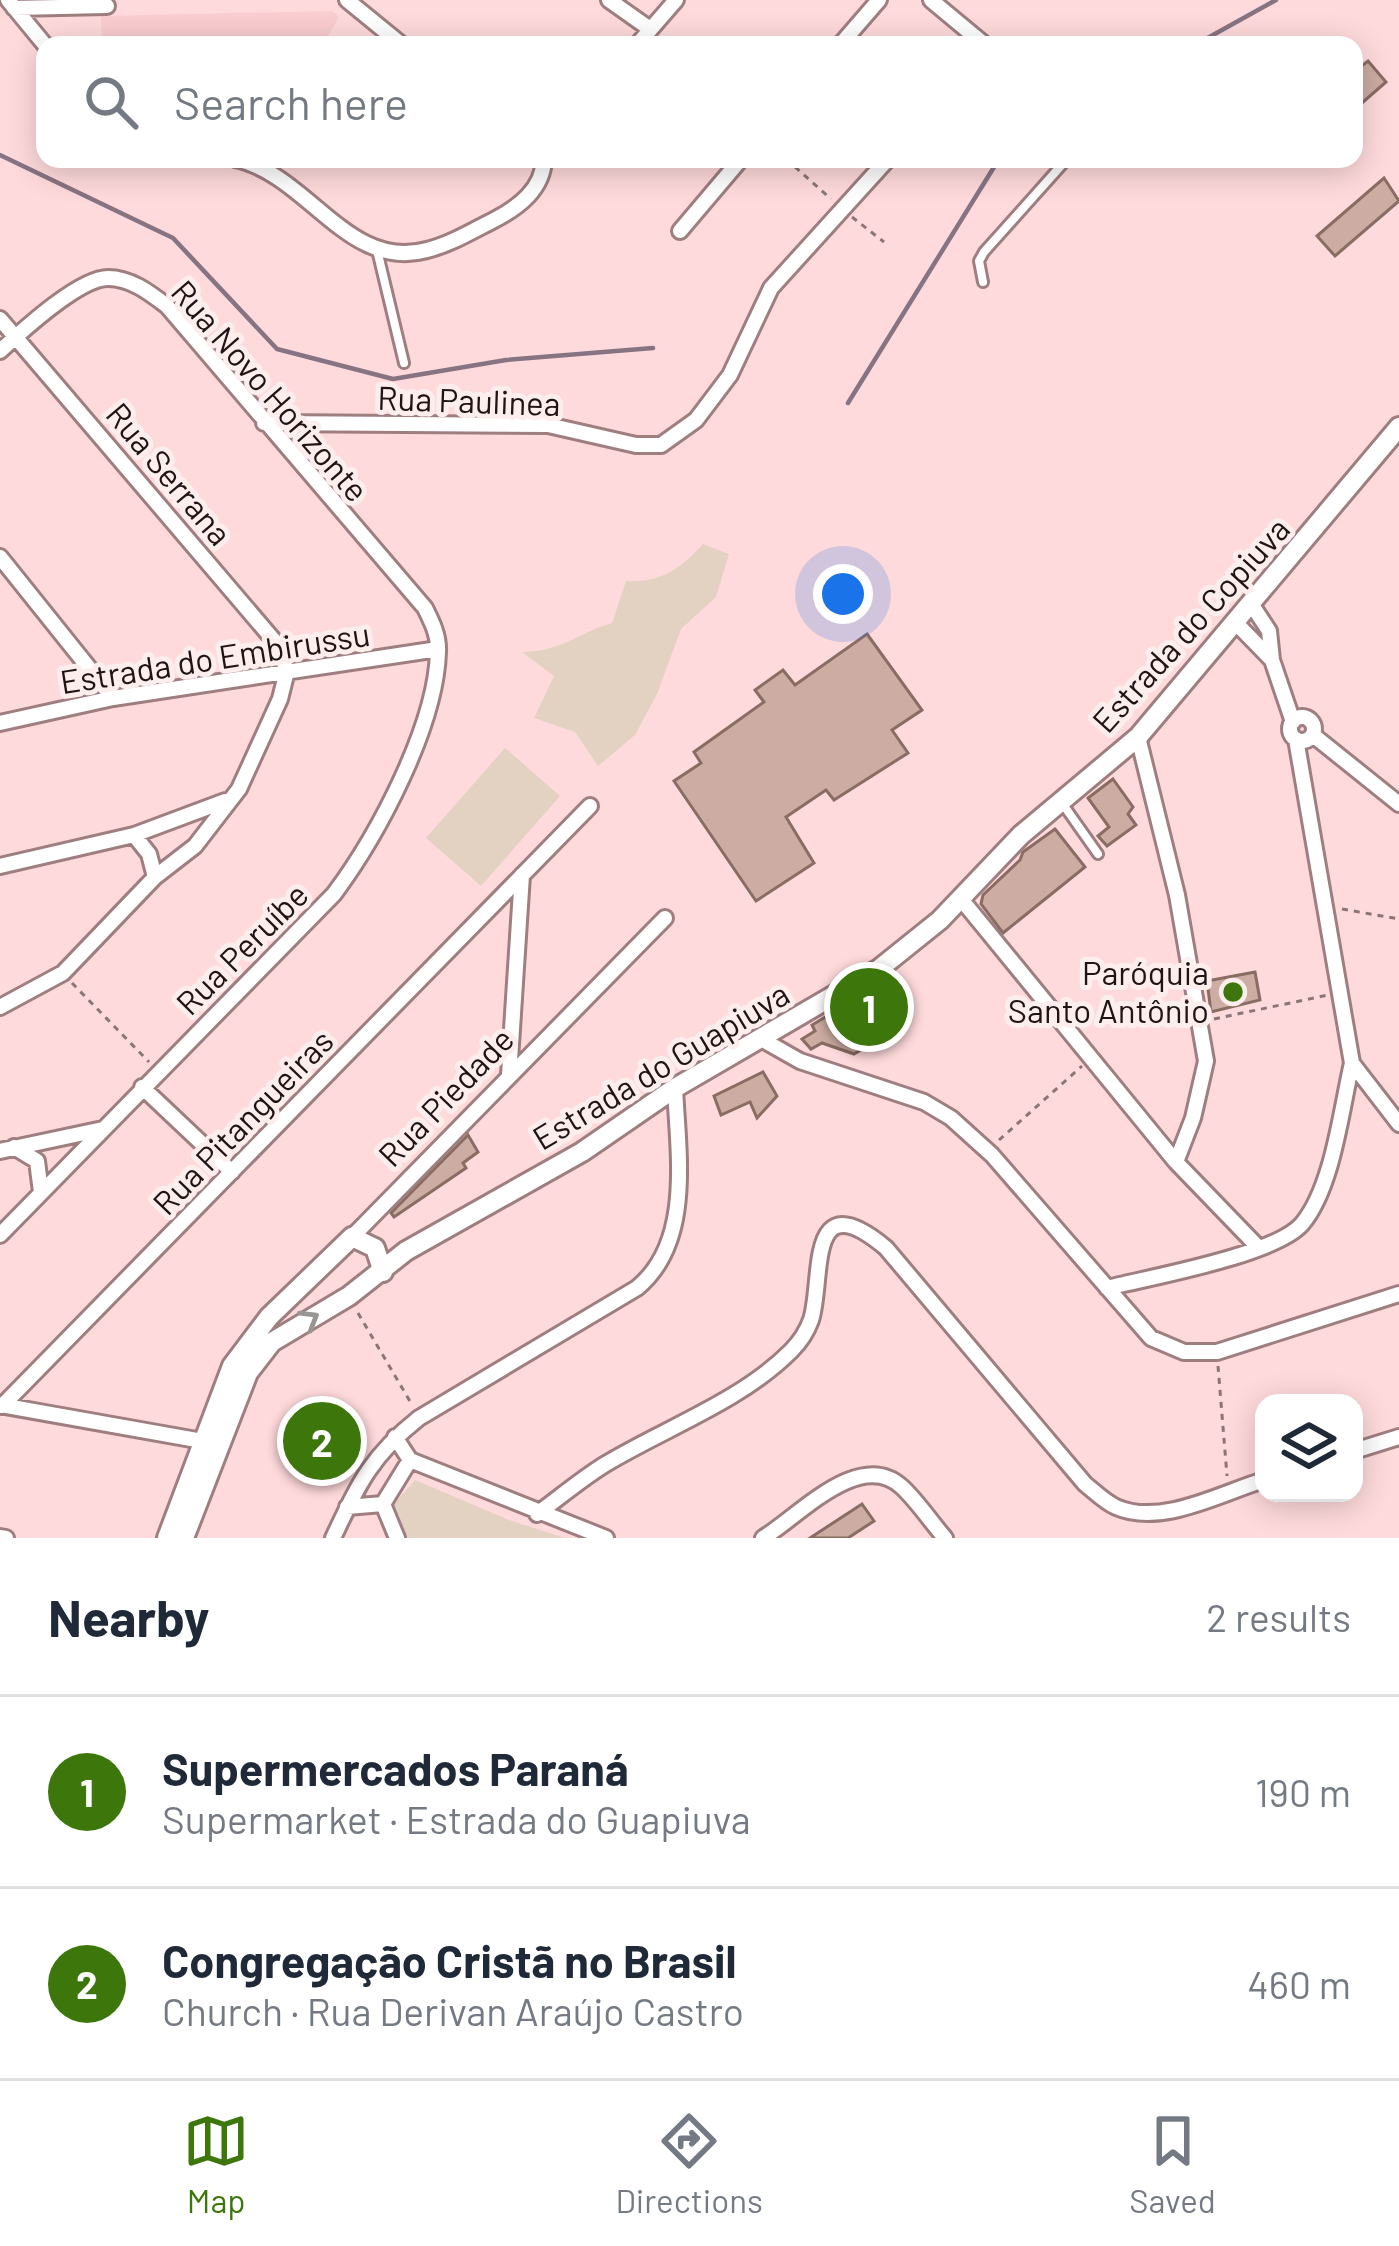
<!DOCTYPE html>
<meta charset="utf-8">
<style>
:root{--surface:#fff;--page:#f2f2f3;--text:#1f2937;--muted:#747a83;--line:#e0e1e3;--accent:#3d770b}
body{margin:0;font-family:Barlow,sans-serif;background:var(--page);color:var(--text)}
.controls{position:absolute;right:36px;bottom:36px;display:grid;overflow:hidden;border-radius:24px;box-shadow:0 6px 30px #0003}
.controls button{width:108px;height:108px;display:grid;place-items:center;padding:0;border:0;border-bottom:3px solid var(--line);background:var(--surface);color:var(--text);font:60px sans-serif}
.you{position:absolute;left:843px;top:594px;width:42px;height:42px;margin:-30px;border:9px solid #fff;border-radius:50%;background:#1a73e8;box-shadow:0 0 0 18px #1a73e833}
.badge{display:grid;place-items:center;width:78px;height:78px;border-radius:50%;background:var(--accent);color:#fff;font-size:39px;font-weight:700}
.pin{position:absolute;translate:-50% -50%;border:6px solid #fff;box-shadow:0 3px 12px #0006}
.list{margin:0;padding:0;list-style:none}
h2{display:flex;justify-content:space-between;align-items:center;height:156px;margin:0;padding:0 48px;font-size:51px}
h2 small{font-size:39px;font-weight:400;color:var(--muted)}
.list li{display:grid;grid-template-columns:78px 1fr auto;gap:36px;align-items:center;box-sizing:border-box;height:192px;padding:0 48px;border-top:3px solid var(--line)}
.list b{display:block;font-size:45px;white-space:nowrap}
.list p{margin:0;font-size:39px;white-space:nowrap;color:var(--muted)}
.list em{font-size:39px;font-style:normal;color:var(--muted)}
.icon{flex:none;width:66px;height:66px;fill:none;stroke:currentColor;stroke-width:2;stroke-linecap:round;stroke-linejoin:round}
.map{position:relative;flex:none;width:1399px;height:1538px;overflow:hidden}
.search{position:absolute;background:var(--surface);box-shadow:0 6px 30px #0003;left:36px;right:36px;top:36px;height:132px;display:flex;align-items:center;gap:30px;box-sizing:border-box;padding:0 42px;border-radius:24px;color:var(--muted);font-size:45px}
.sheet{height:540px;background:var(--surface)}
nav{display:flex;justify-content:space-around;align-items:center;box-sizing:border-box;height:168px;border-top:3px solid var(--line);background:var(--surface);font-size:33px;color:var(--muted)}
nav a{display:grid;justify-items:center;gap:6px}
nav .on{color:var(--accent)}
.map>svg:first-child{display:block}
.built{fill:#facdd0}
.green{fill:#e3d1c2}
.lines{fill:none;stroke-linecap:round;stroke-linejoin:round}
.stream{stroke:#877483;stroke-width:4.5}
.building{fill:#cdada3;stroke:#896c62;stroke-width:3}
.lane-casing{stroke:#9f7e80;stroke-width:14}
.street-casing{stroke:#9f7e80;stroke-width:20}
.secondary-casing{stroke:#9f7e80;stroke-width:24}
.path{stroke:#8d7576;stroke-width:3;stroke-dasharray:6 6;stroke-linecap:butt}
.lane{stroke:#fff;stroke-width:8}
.street{stroke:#fff;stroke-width:14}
.secondary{stroke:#fff;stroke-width:18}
.oneway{stroke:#9a9595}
.poi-dot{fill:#3d770b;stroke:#fdeeee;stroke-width:4.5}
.labels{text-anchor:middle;stroke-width:10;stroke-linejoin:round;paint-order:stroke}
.street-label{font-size:33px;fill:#1f1313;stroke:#fdeeee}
.poi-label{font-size:33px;fill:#1f1313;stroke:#fdeeee;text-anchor:end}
</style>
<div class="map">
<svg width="1399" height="1538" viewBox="0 0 1399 1538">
<rect width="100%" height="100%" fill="#ffdadc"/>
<path class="built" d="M 332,11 L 339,17 L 323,45 L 102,45 L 101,16 Z"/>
<path class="green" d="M 703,544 L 729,554 L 716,597 L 681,629 L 657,694 L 635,735 L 598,766 L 575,732 L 534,718 L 554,676 L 522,652 C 564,651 575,634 612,623 L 626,581 C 661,583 680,569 703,544 Z
M 505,748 L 560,796 L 481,886 L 426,838 Z
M 415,1480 L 509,1520 L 565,1538 L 403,1538 L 387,1512 Z"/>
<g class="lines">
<path class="stream" d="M 1195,45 L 1276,0
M 0,155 L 173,238 L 277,349 L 393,379 L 506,360 L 653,348
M 848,403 L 999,159"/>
</g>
<path class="building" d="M 1368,61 L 1386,82 L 1354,110 L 1354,72 Z
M 1384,178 L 1399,201 L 1335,256 L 1317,236 Z
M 867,634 L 922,710 L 892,730 L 908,753 L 834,800 L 826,790 L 786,817 L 814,863 L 756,901 L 674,781 L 701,763 L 694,752 L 764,702 L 755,690 L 783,670 L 795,685 Z
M 1113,779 L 1133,807 L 1128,814 L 1136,825 L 1107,846 L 1098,836 L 1109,827 L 1088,798 Z
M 1055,829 L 1085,867 L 1003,933 L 981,904 L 983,895 L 1020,860 L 1023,852 Z
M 1255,972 L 1260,1000 L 1211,1012 L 1207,981 Z
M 876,987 L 880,994 L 886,989 L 908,1021 L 854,1054 L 822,1043 L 811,1049 L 802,1039 L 815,1031 L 812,1025 Z
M 763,1072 L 777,1096 L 757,1118 L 750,1102 L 721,1115 L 714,1096 Z
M 468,1135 L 478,1152 L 463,1163 L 466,1168 L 394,1217 L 391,1213 Z
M 312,1421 L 343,1441 L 334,1460 L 300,1440 Z
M 862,1504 L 874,1521 L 848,1538 L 810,1538 Z"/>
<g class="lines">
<defs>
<path id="lane" d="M 377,250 L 404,363
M 983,282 L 979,261 L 984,252 L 1067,159
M 1062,803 L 1098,854"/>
<path id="street" d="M 8,0 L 45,45
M 347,0 L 402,45
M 609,0 L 650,29
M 931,0 L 985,45
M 14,8 L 107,6
M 637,45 L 676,0
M 840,45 L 879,0
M 235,159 C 308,174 348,272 427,250 C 451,244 472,231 494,220 C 519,207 543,189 544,159
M 680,231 L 741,159
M 0,319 L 277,644 L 287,671 L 280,699 L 239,789 L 195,846 L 155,877 L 63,973 L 0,1007
M 0,351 C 22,331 79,278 108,278 C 131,278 150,293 167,306 L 425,608 C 432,622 439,636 438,652 C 436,726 378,835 334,894 L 0,1235
M 264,423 L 548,425 L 636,445 L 661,445 L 696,420 L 730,375 L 771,288 L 888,159
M 0,557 L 113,698
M 1250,602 L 1269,631 L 1272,660 L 1293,722
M 1234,621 L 1272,660
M1290 729a12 12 0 1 1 24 0a12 12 0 1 1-24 0Z
M 0,723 L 113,698 L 438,649
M 1313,735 L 1399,804
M 1138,737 L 1177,895 L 1206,1061 L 1193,1118 L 1176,1162
M 1296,739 L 1352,1063 L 1399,1124
M 134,835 L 149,854 L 155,877
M 0,866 L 134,835 L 225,801
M 961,899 L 1176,1162 L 1259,1248
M 763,1040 L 800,1061 L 924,1102 L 951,1118 L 992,1155 L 1151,1338 L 1184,1352 L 1217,1352 L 1399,1294
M 509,1075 L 522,875
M 142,1087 L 232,1172
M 14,1147 L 37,1161 L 41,1192
M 0,1151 L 103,1129
M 352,1237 L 665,918
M 1107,1288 C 1151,1277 1275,1255 1302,1224 C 1333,1187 1341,1110 1352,1063
M 0,1405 L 208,1442
M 2,1406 L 590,806
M 395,1437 L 410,1460 L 606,1538
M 1354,1451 L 1399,1437
M 383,1504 L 410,1460
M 347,1507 L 383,1504 L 397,1538
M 537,1514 C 559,1498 580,1480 604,1465 C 665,1428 740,1402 791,1351 C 800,1342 807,1331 811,1320 C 824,1280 805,1180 886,1248 L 1085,1484 C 1095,1492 1105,1502 1116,1507 C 1161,1527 1221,1493 1264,1480
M 0,1537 L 6,1538
M 333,1538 C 359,1483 371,1456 419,1418 L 637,1288 C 693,1242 678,1154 675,1088
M 763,1538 C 799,1516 860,1448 902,1487 C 918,1502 931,1522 945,1538"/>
<path id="secondary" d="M 167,1538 L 232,1366 L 269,1317 L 352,1237 L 375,1248 L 383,1272
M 184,1538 L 248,1373 L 272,1342 L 349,1296 L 406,1251 L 582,1152 L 675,1088 L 879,969 L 940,920 L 1021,835 L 1138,737 L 1399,427"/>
</defs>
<use href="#lane" class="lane-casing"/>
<use href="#street" class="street-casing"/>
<use href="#secondary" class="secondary-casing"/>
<path class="path" d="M 786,159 L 831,199
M 852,217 L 884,242
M 1342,909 L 1399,919
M 72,983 L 149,1062
M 1214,1019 L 1328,995
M 999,1140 L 1082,1066
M 358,1313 L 411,1403
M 1218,1366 L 1227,1476"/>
<use href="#lane" class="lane"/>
<use href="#street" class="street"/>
<use href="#secondary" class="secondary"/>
</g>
<defs><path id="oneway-chevron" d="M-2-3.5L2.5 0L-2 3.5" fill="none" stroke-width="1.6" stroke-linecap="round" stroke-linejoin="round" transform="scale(3)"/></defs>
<use class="oneway" href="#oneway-chevron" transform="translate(310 1319) rotate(-31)"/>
<circle class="poi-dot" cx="1233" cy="992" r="12"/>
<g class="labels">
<g class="street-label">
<text transform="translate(270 391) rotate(49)" y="12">Rua Novo Horizonte</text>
<text transform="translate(469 401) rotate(2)" y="12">Rua Paulinea</text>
<text transform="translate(169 474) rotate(50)" y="12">Rua Serrana</text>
<text transform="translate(1191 625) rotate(-48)" y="12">Estrada do Copiuva</text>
<text transform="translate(215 658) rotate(-9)" y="12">Estrada do Embirussu</text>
<text transform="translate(242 949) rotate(-45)" y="12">Rua Peruíbe</text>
<text transform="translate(661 1066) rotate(-31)" y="12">Estrada do Guapiuva</text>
<text transform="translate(446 1097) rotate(-46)" y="12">Rua Piedade</text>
<text transform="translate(243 1122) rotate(-46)" y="12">Rua Pitangueiras</text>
</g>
<g class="poi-label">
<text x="1209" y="985">Paróquia<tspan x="1209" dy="38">Santo Antônio</tspan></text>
</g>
</g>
</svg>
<div class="controls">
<button><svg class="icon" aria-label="layers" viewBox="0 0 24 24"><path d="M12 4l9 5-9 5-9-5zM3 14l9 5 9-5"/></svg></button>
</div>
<div class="you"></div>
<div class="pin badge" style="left:869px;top:1007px">1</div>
<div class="pin badge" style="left:322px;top:1441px">2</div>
<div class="search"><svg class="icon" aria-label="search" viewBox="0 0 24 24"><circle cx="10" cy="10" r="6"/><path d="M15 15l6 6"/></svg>Search here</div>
</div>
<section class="sheet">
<h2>Nearby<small>2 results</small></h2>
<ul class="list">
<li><span class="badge">1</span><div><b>Supermercados Paraná</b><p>Supermarket · Estrada do Guapiuva</p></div><em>190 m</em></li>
<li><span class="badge">2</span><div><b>Congregação Cristã no Brasil</b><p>Church · Rua Derivan Araújo Castro</p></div><em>460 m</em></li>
</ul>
</section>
<nav>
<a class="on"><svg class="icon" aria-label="map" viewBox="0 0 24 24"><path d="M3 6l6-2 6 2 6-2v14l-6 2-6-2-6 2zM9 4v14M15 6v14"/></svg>Map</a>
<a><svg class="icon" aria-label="directions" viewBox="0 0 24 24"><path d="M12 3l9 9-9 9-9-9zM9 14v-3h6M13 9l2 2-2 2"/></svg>Directions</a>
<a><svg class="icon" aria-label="saved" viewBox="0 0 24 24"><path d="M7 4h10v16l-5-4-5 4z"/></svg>Saved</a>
</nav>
